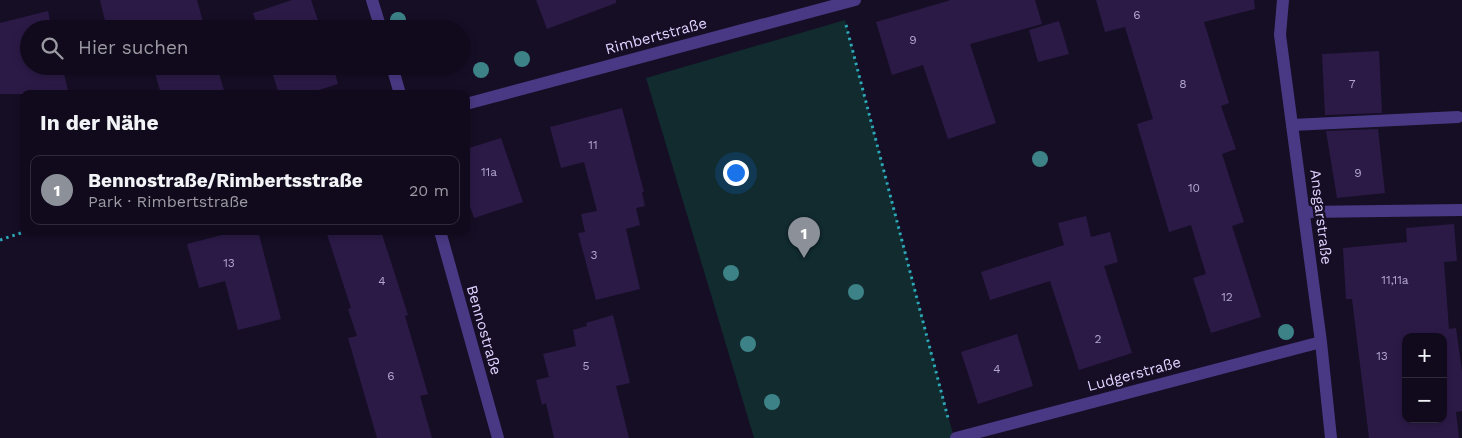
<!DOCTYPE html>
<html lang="de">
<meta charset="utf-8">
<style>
:root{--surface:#100a1c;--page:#191325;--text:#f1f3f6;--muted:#9c9aa3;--line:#302b3b;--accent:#8c9099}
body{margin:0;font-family:"Work Sans",sans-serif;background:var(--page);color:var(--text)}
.controls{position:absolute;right:15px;bottom:15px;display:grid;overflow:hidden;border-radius:10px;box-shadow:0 2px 8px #0003}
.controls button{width:45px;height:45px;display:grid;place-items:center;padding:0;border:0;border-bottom:1px solid var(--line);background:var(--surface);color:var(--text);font:25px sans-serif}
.you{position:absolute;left:735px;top:172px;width:18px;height:18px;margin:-12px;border:4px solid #fff;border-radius:50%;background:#1a73e8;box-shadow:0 0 0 8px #1a73e833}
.badge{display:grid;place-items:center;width:32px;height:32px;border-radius:50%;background:var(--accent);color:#fff;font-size:16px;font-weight:700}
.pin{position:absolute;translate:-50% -41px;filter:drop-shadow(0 1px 2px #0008)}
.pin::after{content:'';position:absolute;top:26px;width:18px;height:15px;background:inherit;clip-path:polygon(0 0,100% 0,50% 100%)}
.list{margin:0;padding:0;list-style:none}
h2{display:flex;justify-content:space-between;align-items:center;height:65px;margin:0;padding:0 20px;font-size:21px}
h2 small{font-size:16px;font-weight:400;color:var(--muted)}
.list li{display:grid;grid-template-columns:32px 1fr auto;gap:15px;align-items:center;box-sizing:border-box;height:70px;margin:0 10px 10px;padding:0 10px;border:1px solid var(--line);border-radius:10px}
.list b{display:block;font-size:19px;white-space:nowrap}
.list p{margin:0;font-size:16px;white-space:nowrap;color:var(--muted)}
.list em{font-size:16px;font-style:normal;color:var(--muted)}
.icon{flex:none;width:28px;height:28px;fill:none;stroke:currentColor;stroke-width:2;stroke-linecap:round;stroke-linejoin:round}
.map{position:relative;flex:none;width:1462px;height:438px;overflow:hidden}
.search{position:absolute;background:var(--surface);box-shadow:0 2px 8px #0003;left:20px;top:20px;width:450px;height:55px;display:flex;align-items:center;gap:12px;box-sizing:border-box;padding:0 18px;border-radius:28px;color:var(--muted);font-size:19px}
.panel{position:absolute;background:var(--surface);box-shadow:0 2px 8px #0003;left:20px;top:90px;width:450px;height:145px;border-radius:10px}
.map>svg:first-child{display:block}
.green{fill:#112b2f}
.building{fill:#2b1a46;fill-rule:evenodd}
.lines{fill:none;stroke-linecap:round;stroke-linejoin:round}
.path{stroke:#2da8b8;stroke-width:3;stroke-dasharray:2.5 4;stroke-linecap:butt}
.service{stroke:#493984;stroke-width:12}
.minor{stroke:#493984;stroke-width:12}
.tree{fill:#3c8287}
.labels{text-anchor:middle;stroke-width:5;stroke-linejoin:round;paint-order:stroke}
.number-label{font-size:12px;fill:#b2a4d1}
.street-label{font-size:15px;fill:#dfd2ff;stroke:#160e25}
</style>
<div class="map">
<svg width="1462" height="438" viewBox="0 0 1462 438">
<rect width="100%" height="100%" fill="#160e25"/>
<path class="green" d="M 845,20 L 954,438 L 754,438 L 646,78 Z"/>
<path class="building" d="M 100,0 L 197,0 L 205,29 L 107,29 Z
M 292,0 L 311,0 L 321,29 L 258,29 L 253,13 Z
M 536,0 L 616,0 L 616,3 L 547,29 Z
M 951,0 L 1035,0 L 1042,24 L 970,44 L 996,123 L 948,139 L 923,65 L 892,75 L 876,22 Z
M 1096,0 L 1254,0 L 1255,9 L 1204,22 L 1229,103 L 1221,106 L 1236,149 L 1222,154 L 1244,222 L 1232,226 L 1261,317 L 1211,333 L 1193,278 L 1206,274 L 1191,225 L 1169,232 L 1137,124 L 1153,119 L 1125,27 L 1105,32 Z
M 48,11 L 52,29 L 29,29 L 29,66 L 62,66 L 69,94 L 0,94 L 0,23 Z
M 1059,21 L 1069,54 L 1038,62 L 1029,30 Z
M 1379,51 L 1382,113 L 1325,115 L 1322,54 Z
M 153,66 L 217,66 L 225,94 L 161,94 Z
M 270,66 L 333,66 L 338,84 L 306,94 L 279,94 Z
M 622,108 L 644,192 L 642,192 L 645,206 L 636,208 L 640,225 L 626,229 L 640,289 L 596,300 L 578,233 L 585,232 L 581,214 L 597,211 L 584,162 L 561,168 L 550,127 Z
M 1378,129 L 1385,193 L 1337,198 L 1326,131 Z
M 501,138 L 523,202 L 474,218 L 466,195 L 466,149 Z
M 1086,216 L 1091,237 L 1110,232 L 1118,262 L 1104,266 L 1132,353 L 1079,370 L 1050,281 L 990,300 L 981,272 L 1064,245 L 1058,223 Z
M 1454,224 L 1457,261 L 1444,262 L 1449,329 L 1456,328 L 1462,372 L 1462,411 L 1456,412 L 1459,438 L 1369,438 L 1352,299 L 1346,299 L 1343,248 L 1407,242 L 1406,228 ZM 1406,337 L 1443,337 L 1443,419 L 1406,419 Z
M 237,231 L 258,231 L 281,319 L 238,330 L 225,281 L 199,288 L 187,244 Z
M 326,231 L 381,231 L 408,315 L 405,316 L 428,394 L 420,396 L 432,438 L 377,438 L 348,338 L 357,336 L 348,309 L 351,308 Z
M 613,315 L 630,383 L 616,386 L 629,438 L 554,438 L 546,403 L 542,405 L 536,380 L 549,377 L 543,354 L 576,346 L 573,330 L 587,326 L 586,323 Z
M 1017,334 L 1033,386 L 978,404 L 961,352 Z"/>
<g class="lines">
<path class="path" d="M 846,25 L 948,418
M 0,240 L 27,231"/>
<path class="service" d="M 1292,125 L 1458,117
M 1304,212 L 1462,210"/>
<path class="minor" d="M 372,0 L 381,29
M 1283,0 L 1280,35 L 1321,342 L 1331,438
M 392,66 L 400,94
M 466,104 L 855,0
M 440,231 L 498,438
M 956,438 L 1321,342"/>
</g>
<g class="tree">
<circle cx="398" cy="20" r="8"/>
<circle cx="522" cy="59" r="8"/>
<circle cx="481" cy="70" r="8"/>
<circle cx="1040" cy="159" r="8"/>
<circle cx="731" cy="273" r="8"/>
<circle cx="856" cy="292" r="8"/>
<circle cx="1286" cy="332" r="8"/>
<circle cx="748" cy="344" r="8"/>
<circle cx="772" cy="402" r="8"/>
</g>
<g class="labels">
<g class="number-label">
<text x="1137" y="19">6</text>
<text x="913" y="44">9</text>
<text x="1183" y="88">8</text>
<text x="1352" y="88">7</text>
<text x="593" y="149">11</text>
<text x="489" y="176">11a</text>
<text x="1358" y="177">9</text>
<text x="1194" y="192">10</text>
<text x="594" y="259">3</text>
<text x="229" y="267">13</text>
<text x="1395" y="284">11,11a</text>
<text x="382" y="285">4</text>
<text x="1227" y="301">12</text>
<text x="1098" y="343">2</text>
<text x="1382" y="360">13</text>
<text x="586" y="370">5</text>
<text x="997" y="373">4</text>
<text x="391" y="380">6</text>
</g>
<g class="street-label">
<text transform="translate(656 36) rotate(-15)" y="5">Rimbertstraße</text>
<text transform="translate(1321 217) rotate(83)" y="5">Ansgarstraße</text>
<text transform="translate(484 330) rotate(74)" y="5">Bennostraße</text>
<text transform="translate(1134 374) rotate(-15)" y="5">Ludgerstraße</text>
</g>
</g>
</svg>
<div class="controls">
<button>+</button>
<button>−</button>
</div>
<div class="you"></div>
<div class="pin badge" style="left:804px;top:258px">1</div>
<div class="search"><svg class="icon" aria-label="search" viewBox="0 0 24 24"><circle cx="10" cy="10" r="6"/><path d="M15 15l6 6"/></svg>Hier suchen</div>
<section class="panel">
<h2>In der Nähe<small></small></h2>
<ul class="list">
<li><span class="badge">1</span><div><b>Bennostraße/Rimbertsstraße</b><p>Park · Rimbertstraße</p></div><em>20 m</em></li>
</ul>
</section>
</div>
